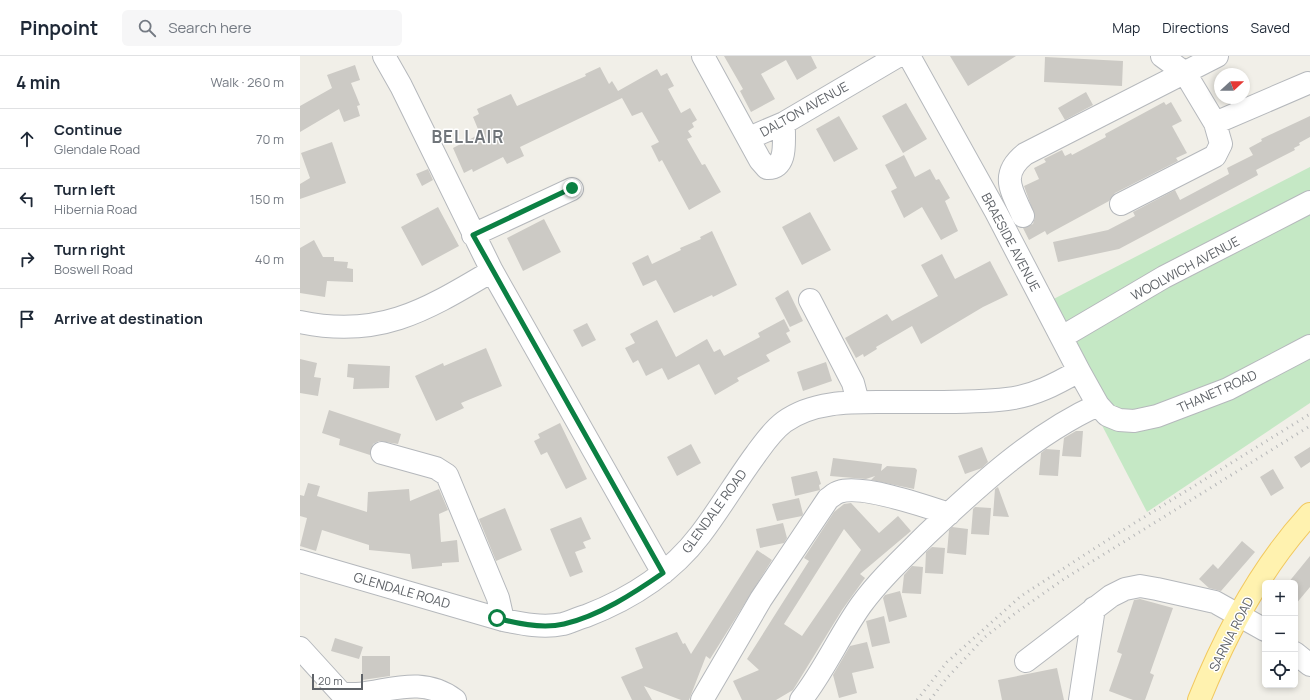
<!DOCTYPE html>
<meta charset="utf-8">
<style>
:root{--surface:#fff;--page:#f6f6f7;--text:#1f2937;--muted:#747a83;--line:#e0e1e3}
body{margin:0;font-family:Manrope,sans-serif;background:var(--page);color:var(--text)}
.controls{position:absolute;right:12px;bottom:12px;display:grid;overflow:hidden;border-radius:6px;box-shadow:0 2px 6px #0003}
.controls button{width:36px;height:36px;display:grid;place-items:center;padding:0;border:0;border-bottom:1px solid var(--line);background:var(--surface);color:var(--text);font:20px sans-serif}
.compass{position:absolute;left:914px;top:12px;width:36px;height:36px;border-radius:50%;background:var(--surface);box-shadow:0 2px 6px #0003;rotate:69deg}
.scale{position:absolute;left:12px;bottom:10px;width:51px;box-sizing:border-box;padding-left:4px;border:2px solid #5f6368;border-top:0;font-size:11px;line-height:14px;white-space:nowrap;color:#5f6368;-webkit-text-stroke:3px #fff;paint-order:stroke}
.stop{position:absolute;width:12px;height:12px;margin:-9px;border:3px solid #0b8043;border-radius:50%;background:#fff}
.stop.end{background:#0b8043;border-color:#fff;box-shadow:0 1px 4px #0008}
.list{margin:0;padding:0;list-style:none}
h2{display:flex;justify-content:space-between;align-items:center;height:52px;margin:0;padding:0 16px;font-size:17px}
h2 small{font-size:13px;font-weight:400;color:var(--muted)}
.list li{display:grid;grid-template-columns:26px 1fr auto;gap:12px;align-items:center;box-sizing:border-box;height:60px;padding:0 16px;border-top:1px solid var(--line)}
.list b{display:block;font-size:15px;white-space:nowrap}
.list p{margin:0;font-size:13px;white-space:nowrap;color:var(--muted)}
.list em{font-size:13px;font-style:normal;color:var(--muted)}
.icon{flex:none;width:22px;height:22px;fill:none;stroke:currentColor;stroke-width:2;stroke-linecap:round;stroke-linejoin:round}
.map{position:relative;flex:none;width:1010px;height:644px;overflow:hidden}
header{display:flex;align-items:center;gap:24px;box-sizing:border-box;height:56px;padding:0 20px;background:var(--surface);border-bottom:1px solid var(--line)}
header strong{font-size:19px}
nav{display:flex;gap:22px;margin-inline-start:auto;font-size:14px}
.search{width:280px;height:36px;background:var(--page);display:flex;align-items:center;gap:10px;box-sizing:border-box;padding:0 14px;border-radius:6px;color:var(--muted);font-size:15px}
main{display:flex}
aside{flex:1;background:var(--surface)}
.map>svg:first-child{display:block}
.green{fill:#c5e8c5}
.building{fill:#cccac5;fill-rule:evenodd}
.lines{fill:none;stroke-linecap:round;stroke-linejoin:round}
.minor-casing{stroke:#b5b8bc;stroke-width:24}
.major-casing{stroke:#f2c960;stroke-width:24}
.minor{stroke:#fff;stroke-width:22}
.major{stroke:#fff2af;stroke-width:22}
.rail{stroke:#b6b7b8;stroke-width:3;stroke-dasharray:1 5;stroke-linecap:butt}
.route{stroke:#0b8043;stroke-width:5}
.labels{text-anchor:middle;stroke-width:3;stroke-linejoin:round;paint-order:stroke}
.street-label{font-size:13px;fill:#5f6368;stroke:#fff}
.district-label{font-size:17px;font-weight:bold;letter-spacing:1px;fill:#70757a;stroke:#fff}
</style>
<header>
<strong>Pinpoint</strong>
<div class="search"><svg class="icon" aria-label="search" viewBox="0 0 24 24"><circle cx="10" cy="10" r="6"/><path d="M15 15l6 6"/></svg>Search here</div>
<nav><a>Map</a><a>Directions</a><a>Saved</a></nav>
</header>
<main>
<aside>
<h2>4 min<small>Walk · 260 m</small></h2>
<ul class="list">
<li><svg class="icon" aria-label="ahead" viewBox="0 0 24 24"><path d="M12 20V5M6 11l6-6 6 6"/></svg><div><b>Continue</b><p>Glendale Road</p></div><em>70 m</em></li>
<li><svg class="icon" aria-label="left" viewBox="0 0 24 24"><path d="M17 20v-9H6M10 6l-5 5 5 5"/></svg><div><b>Turn left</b><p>Hibernia Road</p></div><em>150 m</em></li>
<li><svg class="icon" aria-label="right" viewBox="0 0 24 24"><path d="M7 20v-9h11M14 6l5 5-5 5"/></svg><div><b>Turn right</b><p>Boswell Road</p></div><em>40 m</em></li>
<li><svg class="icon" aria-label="arrive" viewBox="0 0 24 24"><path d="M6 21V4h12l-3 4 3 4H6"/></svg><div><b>Arrive at destination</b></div></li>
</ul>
</aside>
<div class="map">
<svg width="1010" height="644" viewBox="0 0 1010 644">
<rect width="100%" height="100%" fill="#f1efe8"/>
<path class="green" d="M 1010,111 L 1010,347 L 847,456 L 740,250 Z"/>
<path class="building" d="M 424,0 L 511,0 L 517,12 L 497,24 L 486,4 L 461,18 L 475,43 L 451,56 L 440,35 L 443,33 Z
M 650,0 L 716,0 L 668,30 Z
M 745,1 L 823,5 L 822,30 L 744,26 Z
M 55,9 L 60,24 L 51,27 L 60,49 L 57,50 L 60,60 L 44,66 L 39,53 L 0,76 L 0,50 L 32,32 L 27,19 Z
M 300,11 L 309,28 L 312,25 L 318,35 L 357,13 L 361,20 L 367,17 L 374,30 L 368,33 L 381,57 L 390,52 L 397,64 L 392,67 L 394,71 L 388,75 L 392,81 L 387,83 L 402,109 L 405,108 L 421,136 L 389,154 L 362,104 L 359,106 L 351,90 L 359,86 L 342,56 L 332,60 L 322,42 L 220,91 L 224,100 L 207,108 L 203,101 L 173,116 L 172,113 L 164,117 L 153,92 L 180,78 L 173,61 L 179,58 L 177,53 L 211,38 L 217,50 L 286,20 L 285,18 Z
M 786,36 L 793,49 L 765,64 L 758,52 Z
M 864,46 L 866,49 L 871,46 L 882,65 L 872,70 L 887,97 L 876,102 L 878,105 L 815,137 L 809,145 L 750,177 L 747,179 L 745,175 L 729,184 L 723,172 L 733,168 L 735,161 L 724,130 L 739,123 L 734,112 L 746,106 L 744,103 L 762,94 L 765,100 L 771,97 L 772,99 L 806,81 L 805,78 Z
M 606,47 L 627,83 L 603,97 L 582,60 Z
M 539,60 L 558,93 L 534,106 L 516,73 Z
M 1010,60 L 1010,81 L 999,87 L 1000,89 L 994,92 L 995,94 L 956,114 L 958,119 L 819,193 L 758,206 L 753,186 L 808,174 L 835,160 L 833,156 L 875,134 L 880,144 L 929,118 L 927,112 L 953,99 L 949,92 L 962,85 L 961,83 Z
M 32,86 L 46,127 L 0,143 L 0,128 L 10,122 L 1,97 Z
M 604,99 L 615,121 L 630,113 L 636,124 L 639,123 L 650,142 L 645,145 L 658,175 L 641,184 L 622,151 L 604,162 L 591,135 L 597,132 L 585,109 Z
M 128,113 L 133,124 L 122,130 L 116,118 Z
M 138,151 L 159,190 L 122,210 L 101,171 Z
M 510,156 L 531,194 L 502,209 L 482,171 Z
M 244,163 L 261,196 L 223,215 L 207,182 Z
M 412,175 L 437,229 L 413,241 L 412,239 L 374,257 L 356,224 L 343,230 L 332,207 L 348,199 L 352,208 L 381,194 L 380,192 L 401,183 L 400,181 Z
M 14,184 L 23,201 L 34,201 L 34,205 L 48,206 L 47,212 L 53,213 L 53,226 L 27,225 L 25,241 L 0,237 L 0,192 Z
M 642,198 L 655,223 L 690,205 L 708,239 L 683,251 L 621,288 L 612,270 L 576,291 L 577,293 L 564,301 L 563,298 L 556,302 L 545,282 L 587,258 L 592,265 L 638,240 L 621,209 Z
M 488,234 L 503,265 L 490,271 L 475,242 Z
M 484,263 L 490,275 L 486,277 L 491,286 L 466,299 L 470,305 L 437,322 L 439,325 L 415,339 L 399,308 L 368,324 L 362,312 L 346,320 L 338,304 L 333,307 L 325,292 L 335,287 L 330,278 L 357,264 L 376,301 L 407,283 L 414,296 L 420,293 L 424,300 L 460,281 L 458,277 Z
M 287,267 L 296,284 L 282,291 L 273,274 Z
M 186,292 L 202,330 L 161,347 L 164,352 L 136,365 L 115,320 L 143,307 L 144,310 Z
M 0,303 L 17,307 L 14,321 L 21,322 L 18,340 L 0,337 Z
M 526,306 L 532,325 L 503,335 L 497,316 Z
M 48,308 L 90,310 L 89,332 L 53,333 L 54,322 L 47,321 Z
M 29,354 L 101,378 L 98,388 L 79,385 L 73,388 L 70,399 L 39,389 L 40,383 L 22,377 Z
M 260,367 L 287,423 L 266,433 L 247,396 L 241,399 L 234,385 L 240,382 L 238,378 Z
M 776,375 L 783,375 L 781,401 L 762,400 L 764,382 Z
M 391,388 L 401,407 L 377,420 L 367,401 Z
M 682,391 L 688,406 L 682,412 L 665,418 L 658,400 Z
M 1010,391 L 1010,406 L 1001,412 L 994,401 Z
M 746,393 L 760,394 L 758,420 L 739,419 L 741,397 Z
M 533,402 L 582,408 L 581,415 L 587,410 L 615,412 L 617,414 L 614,433 L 571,424 L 575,420 L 566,423 L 530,420 Z
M 973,413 L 984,432 L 971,440 L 960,421 Z
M 517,415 L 521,428 L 519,429 L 520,434 L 495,440 L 491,421 Z
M 8,427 L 20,430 L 17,440 L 67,456 L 68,436 L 109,433 L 110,445 L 139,433 L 148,454 L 139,458 L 141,486 L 157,484 L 159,506 L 142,507 L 142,510 L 112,513 L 110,498 L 69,494 L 69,489 L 22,474 L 16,495 L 0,490 L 7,462 L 0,460 L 0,439 L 4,440 Z
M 698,431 L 709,461 L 693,460 L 695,433 Z
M 499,442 L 503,458 L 502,460 L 477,465 L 472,448 Z
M 551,447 L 579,477 L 598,460 L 611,475 L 560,518 L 565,522 L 542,554 L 493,634 L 476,644 L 442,644 L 433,625 L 459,614 L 447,603 L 509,505 L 504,502 L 534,456 L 544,448 ZM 544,473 L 561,494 L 502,580 L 484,568 Z
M 675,451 L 691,452 L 689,479 L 671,478 L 673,453 Z
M 205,452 L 222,494 L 196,505 L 179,463 Z
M 281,461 L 291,483 L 283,486 L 286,492 L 275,496 L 283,516 L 270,521 L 250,473 Z
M 483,467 L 487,482 L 484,487 L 460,492 L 456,473 Z
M 652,471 L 668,473 L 666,499 L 647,497 L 649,474 Z
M 942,485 L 955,496 L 921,535 L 909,532 L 899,523 L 913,508 L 918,513 Z
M 632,491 L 645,492 L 643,518 L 625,517 L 626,496 Z
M 457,494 L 472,504 L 410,603 L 406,600 L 389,644 L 381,644 L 344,630 L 352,644 L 332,644 L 321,621 L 343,612 L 335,592 L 377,576 L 383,588 L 385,587 L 391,598 Z
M 1010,500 L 1010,531 L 995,549 L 995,527 L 988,527 Z
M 612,510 L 623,511 L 621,538 L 602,537 L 604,519 Z
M 600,535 L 607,561 L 589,566 L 583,542 L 585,539 Z
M 840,543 L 873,552 L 850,617 L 854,619 L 845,644 L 833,644 L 809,635 L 822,598 L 817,596 L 834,544 Z
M 584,560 L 590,587 L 572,591 L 566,565 Z
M 35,582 L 63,591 L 59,603 L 31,595 Z
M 567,586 L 574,612 L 552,617 L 557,637 L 539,642 L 533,619 L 550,590 Z
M 62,600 L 90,600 L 90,620 L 62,624 Z
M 757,612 L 764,644 L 702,644 L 698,624 Z"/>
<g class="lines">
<defs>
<path id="minor" d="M 84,0 L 101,30 L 192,215 L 363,517
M 403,0 L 460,104 L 467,112 C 489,113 483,82 484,67
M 609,0 L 696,156 L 779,315 L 798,349 L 807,359 L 819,364 L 834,365 L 857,360 L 928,333 L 1010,290
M 915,67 L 1008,27
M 449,82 L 484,67 L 598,0
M 821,148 L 915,100 L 921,88 L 915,67 L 885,17 L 862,0
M 723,160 C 712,135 699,119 725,98 L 917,0
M 173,179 L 272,133
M 510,244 L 553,327 L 558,346
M 0,266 C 80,283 126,254 192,215
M 762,281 L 864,221 L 1010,146
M 82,397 L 136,412 L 147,419 L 198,542 L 203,564
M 0,505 L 203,564 C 223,568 243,572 263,568 C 271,566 278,562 286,560 C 330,543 371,517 400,479 C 420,453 436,425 456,398 C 464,387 472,375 484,366 C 518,341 566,347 606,346 C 639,346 674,347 707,343 C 734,340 756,328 779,315
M 0,592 L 41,637 C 75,644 115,614 155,644
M 995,597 L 1010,609
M 726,605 L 811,540 L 825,533 L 840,530 L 857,533 L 915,546 L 965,574
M 402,644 L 461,543 L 528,443 C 531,441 535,437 539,436 C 561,428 625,450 649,458
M 501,644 C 524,615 539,580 561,549 C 580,523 604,501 627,478 C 678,430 734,378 798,349
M 780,644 L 794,552"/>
<path id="major" d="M 899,644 C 926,577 961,511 1010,458"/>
</defs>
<use href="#minor" class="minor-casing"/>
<use href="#major" class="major-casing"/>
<use href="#minor" class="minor"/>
<use href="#major" class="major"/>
<path class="rail" d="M 617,644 L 647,606 L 721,540 L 820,476 L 1010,358
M 630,644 L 646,623 L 685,581 L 717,556 L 764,523 L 1010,370"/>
</g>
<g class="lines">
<path class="route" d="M 197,562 C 218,568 242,573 264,568 C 299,560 334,537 363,517 L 173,179 L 272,132"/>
</g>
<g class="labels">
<g class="street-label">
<text transform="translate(504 53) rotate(-29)" y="5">DALTON AVENUE</text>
<text transform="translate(711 186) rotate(62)" y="5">BRAESIDE AVENUE</text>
<text transform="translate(885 212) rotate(-28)" y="5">WOOLWICH AVENUE</text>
<text transform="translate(917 335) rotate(-24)" y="5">THANET ROAD</text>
<text transform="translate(414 455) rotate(-54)" y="5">GLENDALE ROAD</text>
<text transform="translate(102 534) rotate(16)" y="5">GLENDALE ROAD</text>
<text transform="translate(931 578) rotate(-63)" y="5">SARNIA ROAD</text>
</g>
<g class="district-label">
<text x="168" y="87">BELLAIR</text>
</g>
</g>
</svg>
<div class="controls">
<button>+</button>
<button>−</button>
<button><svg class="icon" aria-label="locate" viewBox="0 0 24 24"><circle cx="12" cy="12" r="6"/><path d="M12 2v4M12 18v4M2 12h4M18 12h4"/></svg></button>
</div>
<svg class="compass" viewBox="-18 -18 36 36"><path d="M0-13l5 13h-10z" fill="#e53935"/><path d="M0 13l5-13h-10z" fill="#747a83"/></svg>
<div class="scale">20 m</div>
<div class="stop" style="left:197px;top:562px"></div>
<div class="stop end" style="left:272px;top:132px"></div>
</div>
</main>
